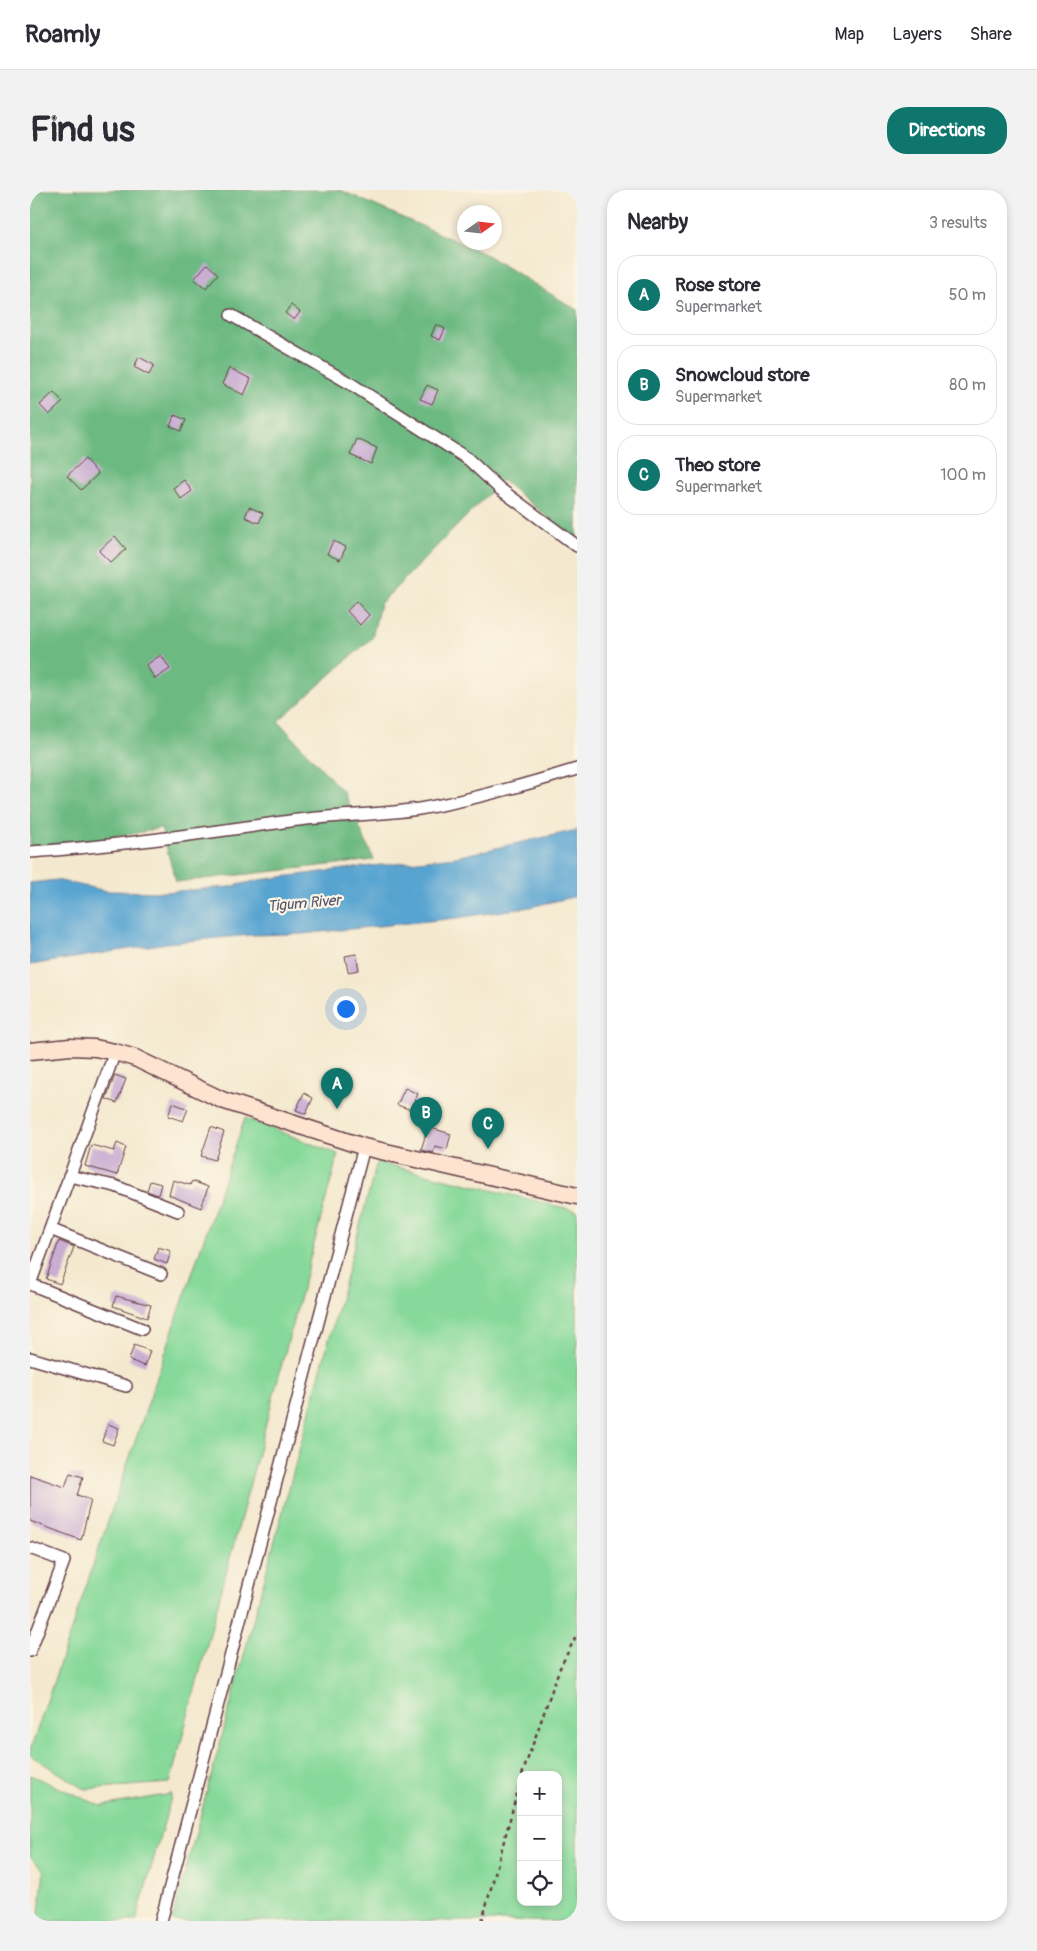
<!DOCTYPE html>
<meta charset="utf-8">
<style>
:root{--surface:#fff;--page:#f2f2f3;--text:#2b2b33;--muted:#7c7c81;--line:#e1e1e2;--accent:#0f766e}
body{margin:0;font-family:Pangolin,sans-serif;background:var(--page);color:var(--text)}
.controls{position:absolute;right:15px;bottom:15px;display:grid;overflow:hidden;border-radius:10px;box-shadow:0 2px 8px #0003}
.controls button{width:45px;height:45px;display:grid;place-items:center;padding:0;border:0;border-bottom:1px solid var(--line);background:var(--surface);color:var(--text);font:25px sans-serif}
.compass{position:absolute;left:427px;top:15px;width:45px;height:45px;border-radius:50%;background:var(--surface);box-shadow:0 2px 8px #0003;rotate:76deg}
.you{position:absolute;left:315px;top:818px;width:18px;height:18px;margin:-12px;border:4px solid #fff;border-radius:50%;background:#1a73e8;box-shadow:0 0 0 8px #1a73e833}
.badge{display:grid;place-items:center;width:32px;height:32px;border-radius:50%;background:var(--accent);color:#fff;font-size:16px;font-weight:700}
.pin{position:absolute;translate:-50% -41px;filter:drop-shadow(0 1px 2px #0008)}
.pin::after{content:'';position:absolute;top:26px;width:18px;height:15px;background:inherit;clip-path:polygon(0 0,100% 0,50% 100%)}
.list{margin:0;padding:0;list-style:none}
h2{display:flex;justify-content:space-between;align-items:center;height:65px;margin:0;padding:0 20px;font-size:21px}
h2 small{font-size:16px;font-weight:400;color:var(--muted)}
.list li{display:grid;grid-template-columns:32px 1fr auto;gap:15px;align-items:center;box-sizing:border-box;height:80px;margin:0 10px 10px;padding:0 10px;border:1px solid var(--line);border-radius:20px}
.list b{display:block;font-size:19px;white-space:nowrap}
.list p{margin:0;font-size:16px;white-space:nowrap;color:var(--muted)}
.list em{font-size:16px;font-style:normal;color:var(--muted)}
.icon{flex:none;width:28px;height:28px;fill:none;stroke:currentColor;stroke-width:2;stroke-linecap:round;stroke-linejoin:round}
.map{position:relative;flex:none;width:547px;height:1731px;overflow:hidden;border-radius:20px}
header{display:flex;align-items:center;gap:30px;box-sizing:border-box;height:70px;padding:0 25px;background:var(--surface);border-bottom:1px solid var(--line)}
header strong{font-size:24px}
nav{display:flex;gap:28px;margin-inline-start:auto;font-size:18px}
.intro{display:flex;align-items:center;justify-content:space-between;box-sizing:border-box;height:120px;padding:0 30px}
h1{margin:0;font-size:35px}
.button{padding:12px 22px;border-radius:20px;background:var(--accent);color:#fff;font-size:18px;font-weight:700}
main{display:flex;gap:30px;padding:0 30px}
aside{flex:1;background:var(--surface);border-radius:20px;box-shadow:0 2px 8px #0003}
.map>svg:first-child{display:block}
.green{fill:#86d99a;stroke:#687c62;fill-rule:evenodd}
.forest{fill:#6cb982;stroke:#5b6c56}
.water{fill:#58a4d1;stroke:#51627e}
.building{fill:#c9add3}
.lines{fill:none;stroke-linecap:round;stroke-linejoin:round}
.street-casing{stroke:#643d44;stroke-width:14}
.secondary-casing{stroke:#643d44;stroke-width:19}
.path{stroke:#643d44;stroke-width:2.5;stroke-dasharray:4 4;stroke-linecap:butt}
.street{stroke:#fff;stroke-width:11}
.secondary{stroke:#fde4d1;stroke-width:16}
.labels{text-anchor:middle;stroke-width:4.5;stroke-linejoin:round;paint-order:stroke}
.water-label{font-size:15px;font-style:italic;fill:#50546d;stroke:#fcf5e5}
</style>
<header>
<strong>Roamly</strong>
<nav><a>Map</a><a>Layers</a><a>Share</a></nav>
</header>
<div class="intro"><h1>Find us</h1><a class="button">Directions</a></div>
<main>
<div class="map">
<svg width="547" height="1731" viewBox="0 0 547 1731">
<rect width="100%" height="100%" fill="#fcf5e5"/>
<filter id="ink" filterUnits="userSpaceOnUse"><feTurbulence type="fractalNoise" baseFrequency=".02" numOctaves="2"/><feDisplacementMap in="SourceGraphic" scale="10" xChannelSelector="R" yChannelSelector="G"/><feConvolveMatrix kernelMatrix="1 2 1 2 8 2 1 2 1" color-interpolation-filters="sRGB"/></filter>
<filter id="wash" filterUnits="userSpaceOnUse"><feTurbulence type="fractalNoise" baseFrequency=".0096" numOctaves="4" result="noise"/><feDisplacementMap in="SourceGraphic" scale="20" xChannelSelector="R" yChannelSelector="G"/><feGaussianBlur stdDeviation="1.12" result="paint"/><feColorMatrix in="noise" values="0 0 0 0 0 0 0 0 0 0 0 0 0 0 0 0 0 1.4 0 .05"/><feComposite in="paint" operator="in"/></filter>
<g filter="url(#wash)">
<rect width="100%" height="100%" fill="#f4e9cf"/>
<path class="green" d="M 215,928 L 308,964 L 140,1593 L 55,1599 L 0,1565 L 0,1561 Z
M 347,972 L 547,1021 L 547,1731 L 142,1731 ZM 491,1585 L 528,1585 L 528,1712 L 491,1712 Z
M 0,1585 L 71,1616 L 142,1604 L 106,1731 L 8,1731 L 14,1681 L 0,1667 Z"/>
<path class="forest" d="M 0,0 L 310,0 L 455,64 L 547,120 L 547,351 L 472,290 L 350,414 L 342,448 L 248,531 L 314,603 L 344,670 L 146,692 L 131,638 L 71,650 L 0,656 Z"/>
<path class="water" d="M 547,640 L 547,706 L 500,717 L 427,728 L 272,744 L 220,745 L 137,753 L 0,775 L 0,693 L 26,690 L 77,701 L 135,702 L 199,697 L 229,690 L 314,679 L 425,667 Z"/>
<g id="blocks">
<path class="building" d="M 177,74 L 188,84 L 176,98 L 164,89 Z
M 261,115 L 270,122 L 264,130 L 255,123 Z
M 406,134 L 415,139 L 410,150 L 401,146 Z
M 109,167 L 124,175 L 119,185 L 104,177 Z
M 199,178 L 221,189 L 214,205 L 192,194 Z
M 397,195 L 408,200 L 402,214 L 390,209 Z
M 24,202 L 33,212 L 19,225 L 10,215 Z
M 145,225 L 156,230 L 151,241 L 140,236 Z
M 327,249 L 347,258 L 341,274 L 320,265 Z
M 55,269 L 68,284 L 51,300 L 37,286 Z
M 154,290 L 162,301 L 151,309 L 143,298 Z
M 219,317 L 233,323 L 229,333 L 215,327 Z
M 85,346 L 96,359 L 81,373 L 69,361 Z
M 303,351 L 316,357 L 310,370 L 297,364 Z
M 326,411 L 339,425 L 330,435 L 317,421 Z
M 131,465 L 140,479 L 125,489 L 116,475 Z
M 326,764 L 329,780 L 318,782 L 315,766 Z
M 85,885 L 96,889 L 87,913 L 76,909 Z
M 375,898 L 388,904 L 385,910 L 406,918 L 402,927 L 367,915 Z
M 274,903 L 283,908 L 276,924 L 266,920 Z
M 143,913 L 158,919 L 153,931 L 138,926 Z
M 181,937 L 194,942 L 185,970 L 171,966 Z
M 398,937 L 421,944 L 417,959 L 405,956 L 403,963 L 391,960 Z
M 87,953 L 96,957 L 87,985 L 55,976 L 61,955 L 84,961 Z
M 143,990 L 160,995 L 162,991 L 178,997 L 171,1018 L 139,1005 Z
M 120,991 L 131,994 L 128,1005 L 117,1001 Z
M 29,1051 L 44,1057 L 30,1094 L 16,1089 Z
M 128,1057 L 141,1061 L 137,1074 L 124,1069 Z
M 86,1106 L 121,1115 L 117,1128 L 83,1116 Z
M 104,1155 L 120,1161 L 115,1176 L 99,1170 Z
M 78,1234 L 89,1238 L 83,1255 L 72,1251 Z
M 40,1283 L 53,1287 L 47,1305 L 61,1310 L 51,1350 L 0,1331 L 0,1285 L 35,1297 Z"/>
</g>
</g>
<g filter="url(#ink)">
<use href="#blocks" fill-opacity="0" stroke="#643d44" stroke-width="1"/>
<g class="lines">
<defs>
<path id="street" d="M 201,125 L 321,194 L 438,269 L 470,299 L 547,356
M 0,662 C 90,656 178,642 268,630 C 308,625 348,625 389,619 C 443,610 495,595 547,579
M 85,862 L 0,1094 L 112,1139
M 39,986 L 85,996 L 148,1021
M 20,1039 L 131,1084
M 0,1168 L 96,1196
M 0,1358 L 34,1371 L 0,1461
M 131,1731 L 334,957"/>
<path id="secondary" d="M 0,861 L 40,857 L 65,858 L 85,862 L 105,868 L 192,910 L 334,957 L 547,1006"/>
</defs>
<use href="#street" class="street-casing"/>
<use href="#secondary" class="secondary-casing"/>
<path class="path" d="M 492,1585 L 529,1480 L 547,1444
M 452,1731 L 491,1589"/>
<use href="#street" class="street"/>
<use href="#secondary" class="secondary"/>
</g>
</g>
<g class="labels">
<g class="water-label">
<text transform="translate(274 713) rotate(-5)" y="5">Tigum River</text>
</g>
</g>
</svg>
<div class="controls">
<button>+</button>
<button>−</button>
<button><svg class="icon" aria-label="locate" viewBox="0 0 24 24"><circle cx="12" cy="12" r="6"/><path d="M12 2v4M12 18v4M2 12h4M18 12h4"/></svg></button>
</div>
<svg class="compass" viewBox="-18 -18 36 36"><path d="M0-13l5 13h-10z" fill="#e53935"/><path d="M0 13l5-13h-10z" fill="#7c7c81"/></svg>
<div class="you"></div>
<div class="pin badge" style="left:307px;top:919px">A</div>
<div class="pin badge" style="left:396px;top:948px">B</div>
<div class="pin badge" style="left:458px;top:959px">C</div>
</div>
<aside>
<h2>Nearby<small>3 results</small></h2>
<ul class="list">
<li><span class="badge">A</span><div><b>Rose store</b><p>Supermarket</p></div><em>50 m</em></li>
<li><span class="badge">B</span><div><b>Snowcloud store</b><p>Supermarket</p></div><em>80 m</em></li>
<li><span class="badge">C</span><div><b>Theo store</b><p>Supermarket</p></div><em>100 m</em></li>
</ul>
</aside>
</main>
